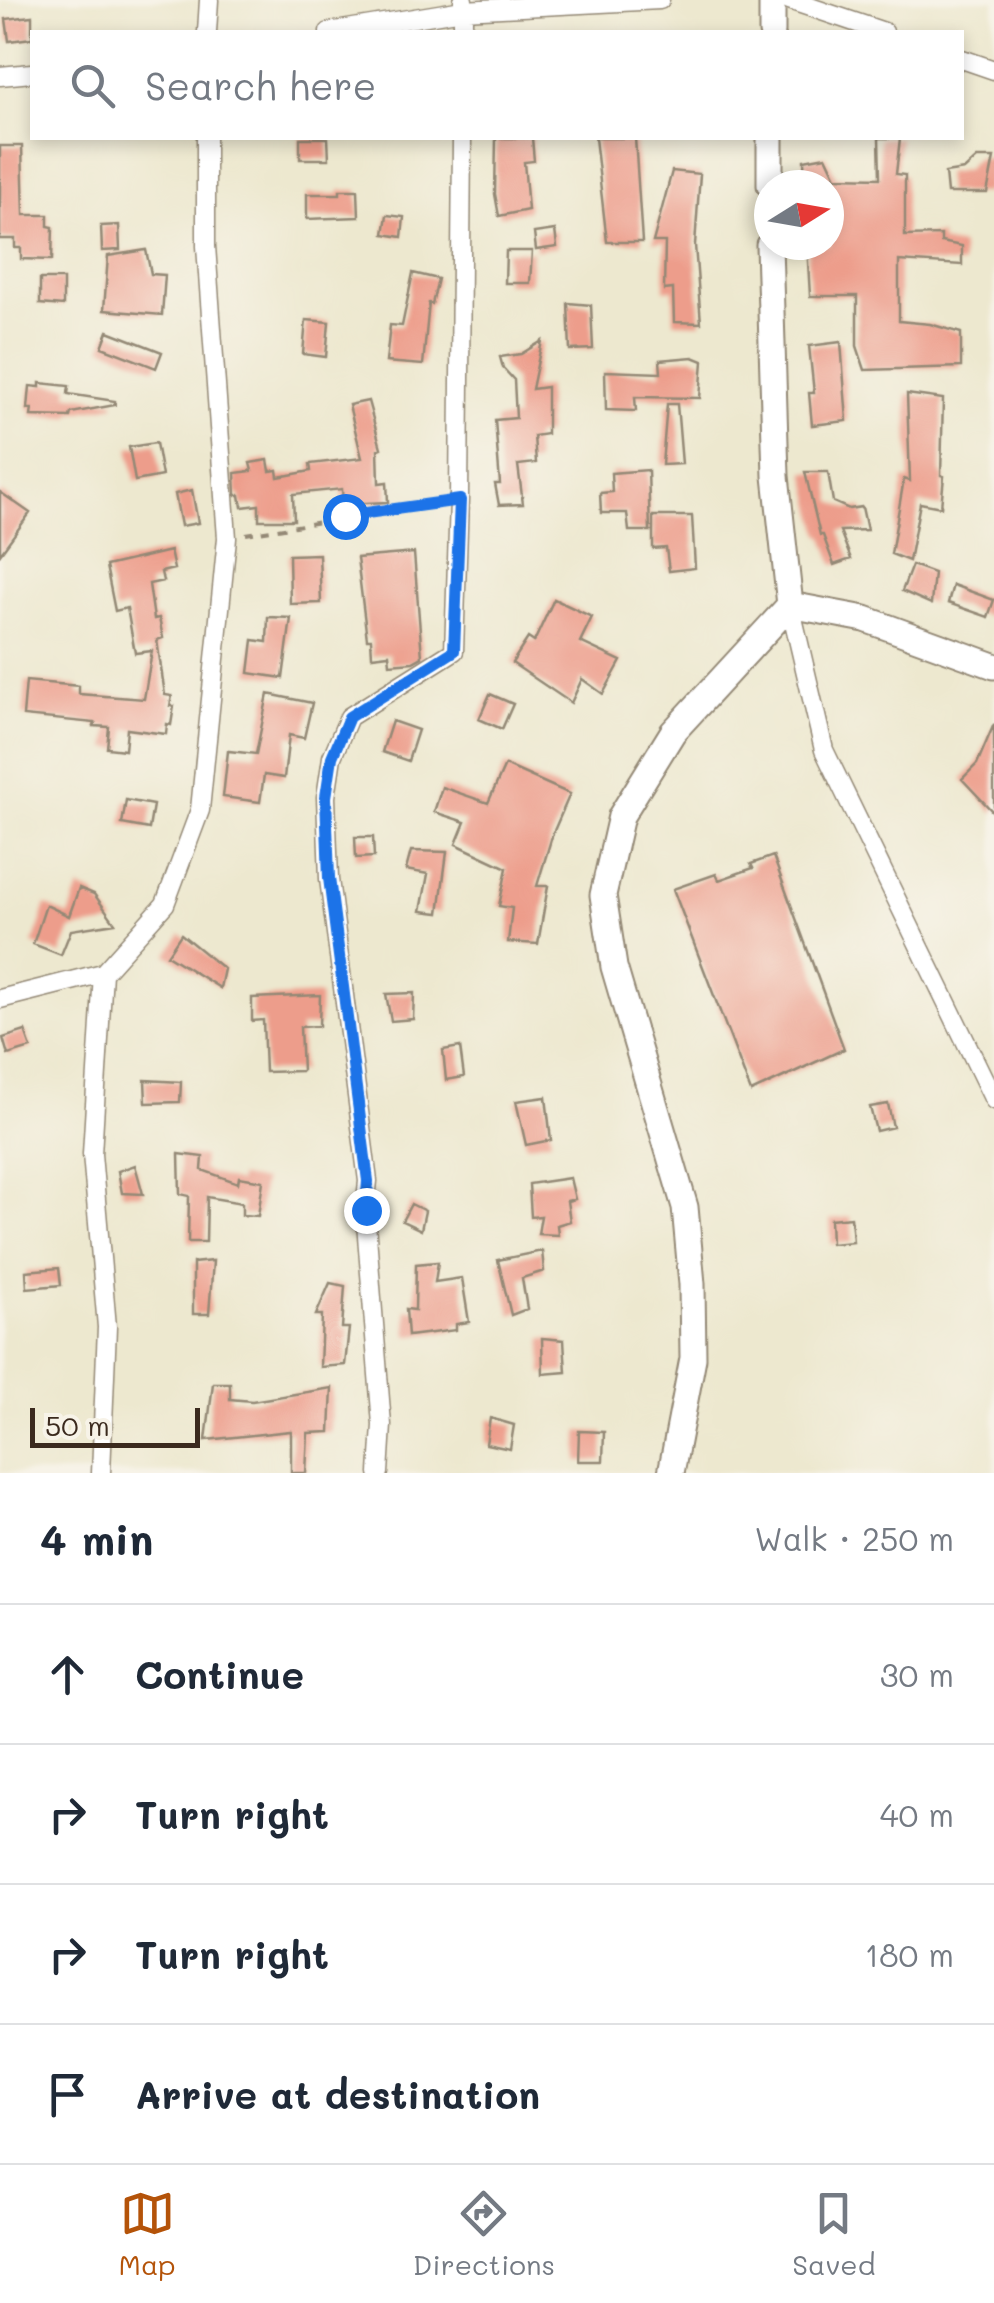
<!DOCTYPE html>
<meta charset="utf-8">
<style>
:root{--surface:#fff;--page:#f6f6f7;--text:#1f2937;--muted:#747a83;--line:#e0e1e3;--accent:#b45309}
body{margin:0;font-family:Mali,sans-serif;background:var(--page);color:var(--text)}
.compass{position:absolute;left:754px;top:170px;width:90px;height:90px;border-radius:50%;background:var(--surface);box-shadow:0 5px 15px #0003;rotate:79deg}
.scale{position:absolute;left:30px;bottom:25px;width:170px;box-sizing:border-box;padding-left:10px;border:5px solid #3b2a1e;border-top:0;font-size:28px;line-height:35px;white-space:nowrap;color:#3b2a1e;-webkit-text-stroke:8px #f7f3e8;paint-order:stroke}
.stop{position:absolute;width:30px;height:30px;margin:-22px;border:8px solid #1a73e8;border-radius:50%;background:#fff}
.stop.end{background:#1a73e8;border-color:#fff;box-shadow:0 2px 10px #0008}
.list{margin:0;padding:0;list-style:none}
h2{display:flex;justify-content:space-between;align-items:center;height:130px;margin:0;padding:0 40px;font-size:42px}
h2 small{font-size:32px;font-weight:400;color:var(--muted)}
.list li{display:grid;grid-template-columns:65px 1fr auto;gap:30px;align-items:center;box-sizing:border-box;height:140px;padding:0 40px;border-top:2px solid var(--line)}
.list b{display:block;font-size:38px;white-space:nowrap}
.list em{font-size:32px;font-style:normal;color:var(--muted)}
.icon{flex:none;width:55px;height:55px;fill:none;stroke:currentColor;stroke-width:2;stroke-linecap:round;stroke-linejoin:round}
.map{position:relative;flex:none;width:994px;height:1473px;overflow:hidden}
.search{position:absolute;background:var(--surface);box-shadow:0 5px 15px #0003;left:30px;right:30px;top:30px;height:110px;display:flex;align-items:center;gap:25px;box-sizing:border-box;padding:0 35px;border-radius:0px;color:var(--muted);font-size:38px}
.sheet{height:690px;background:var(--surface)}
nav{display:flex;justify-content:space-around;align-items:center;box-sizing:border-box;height:140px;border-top:2px solid var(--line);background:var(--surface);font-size:28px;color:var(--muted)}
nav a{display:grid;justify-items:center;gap:5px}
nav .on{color:var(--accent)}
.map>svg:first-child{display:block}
.building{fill:#ed9d8b}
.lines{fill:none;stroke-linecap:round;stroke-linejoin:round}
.street-casing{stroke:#948976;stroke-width:21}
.secondary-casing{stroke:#948976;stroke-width:29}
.path{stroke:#948976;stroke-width:4;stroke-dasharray:8 8;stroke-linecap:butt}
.street{stroke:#fff;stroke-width:18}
.secondary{stroke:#fff;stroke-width:25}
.route{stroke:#1a73e8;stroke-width:12}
</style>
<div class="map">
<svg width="994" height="1473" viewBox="0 0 994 1473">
<rect width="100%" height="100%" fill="#f7f3e8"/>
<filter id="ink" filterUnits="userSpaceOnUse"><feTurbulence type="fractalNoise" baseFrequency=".01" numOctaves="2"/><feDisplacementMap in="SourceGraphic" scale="20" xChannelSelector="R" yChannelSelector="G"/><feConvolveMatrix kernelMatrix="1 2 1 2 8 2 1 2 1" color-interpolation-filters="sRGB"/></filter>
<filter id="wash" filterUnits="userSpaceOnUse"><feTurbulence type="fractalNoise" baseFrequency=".0048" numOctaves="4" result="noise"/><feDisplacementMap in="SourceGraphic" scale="40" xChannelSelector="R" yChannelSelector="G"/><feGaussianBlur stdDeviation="2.25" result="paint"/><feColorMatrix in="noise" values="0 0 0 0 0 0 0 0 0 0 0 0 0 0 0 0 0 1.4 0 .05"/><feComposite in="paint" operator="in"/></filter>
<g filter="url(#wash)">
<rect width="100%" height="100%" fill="#ede8cf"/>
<g id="blocks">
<path class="building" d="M 32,16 L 32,38 L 9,41 L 6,19 Z
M 300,138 L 328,138 L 329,159 L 300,159 Z
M 496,138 L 532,138 L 534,161 L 524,162 L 528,210 L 499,216 L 495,194 Z
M 595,138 L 635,138 L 642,242 L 607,242 Z
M 879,138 L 900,138 L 896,174 L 905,175 L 905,236 L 941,235 L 941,242 L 962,246 L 962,265 L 899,261 L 899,321 L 930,324 L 961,333 L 961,367 L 865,370 L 857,346 L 857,296 L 810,296 L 807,245 L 829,245 L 829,185 L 805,185 L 804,160 L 826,156 L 836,177 L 880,178 Z
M 0,146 L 22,146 L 24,215 L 48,215 L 48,226 L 53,227 L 52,260 L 21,259 L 21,248 L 15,248 L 15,239 L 0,239 Z
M 977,158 L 994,158 L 987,193 L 947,193 L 945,173 L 964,170 Z
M 672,171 L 700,174 L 695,245 L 701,323 L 674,322 L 673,289 L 664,290 L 665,242 L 653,242 Z
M 340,190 L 358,190 L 359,217 L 307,219 L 307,194 L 340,194 Z
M 387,215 L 404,217 L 402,237 L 384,234 Z
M 119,225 L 120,250 L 102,251 L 101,226 Z
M 555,230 L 557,247 L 536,250 L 534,233 Z
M 146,250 L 151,274 L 165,275 L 162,315 L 104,310 L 108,256 Z
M 506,251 L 532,251 L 530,283 L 505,283 Z
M 413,273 L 438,279 L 432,304 L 429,303 L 423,365 L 386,362 L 390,325 L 402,326 Z
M 40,279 L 63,279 L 63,306 L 40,304 Z
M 568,303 L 591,305 L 593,349 L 570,350 Z
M 306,320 L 329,322 L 326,357 L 303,354 Z
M 108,331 L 162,352 L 156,368 L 102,347 Z
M 542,341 L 532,389 L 547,387 L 547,434 L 534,436 L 536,463 L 518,465 L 523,504 L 499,505 L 495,484 L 500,484 L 495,420 L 516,418 L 514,380 L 503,368 L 500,357 L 521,354 Z
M 841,342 L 847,421 L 812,425 L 809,393 L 814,393 L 809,346 Z
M 693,357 L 703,361 L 700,398 L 635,397 L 636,411 L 606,410 L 605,371 L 661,373 L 660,360 Z
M 40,383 L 69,386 L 68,394 L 115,401 L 115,405 L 71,413 L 70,417 L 31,416 L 32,409 L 28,409 L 30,386 L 40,387 Z
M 907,394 L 943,399 L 941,475 L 944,476 L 941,507 L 920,503 L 909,561 L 891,554 L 904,479 L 910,481 Z
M 368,401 L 381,448 L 378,449 L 379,483 L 387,482 L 388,502 L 343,504 L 342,489 L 293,494 L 294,520 L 259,520 L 259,505 L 242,507 L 240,495 L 236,495 L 235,473 L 252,471 L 250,463 L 268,460 L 270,471 L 277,470 L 278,477 L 311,471 L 310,464 L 362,458 L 349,405 Z
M 667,404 L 677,404 L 682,464 L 662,465 Z
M 156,443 L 162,476 L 135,481 L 129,447 Z
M 648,470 L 650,531 L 629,531 L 627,513 L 601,513 L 600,493 L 612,492 L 611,473 Z
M 805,472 L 828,472 L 833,502 L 849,509 L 862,507 L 867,530 L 840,531 L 851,559 L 834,565 L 823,535 L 820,535 Z
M 192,490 L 198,523 L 181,526 L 175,494 Z
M 0,492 L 30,513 L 0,554 Z
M 653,516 L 692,516 L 695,568 L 669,571 L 666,548 L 653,549 Z
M 170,551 L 174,569 L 161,572 L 163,581 L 149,584 L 154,619 L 159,618 L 163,638 L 157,640 L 165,695 L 172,696 L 170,706 L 174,706 L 171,725 L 167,724 L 166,734 L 127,729 L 125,750 L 107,748 L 109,727 L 94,726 L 95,723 L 23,716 L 26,681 L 79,686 L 79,694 L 144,699 L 152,651 L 135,653 L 127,608 L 115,611 L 106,566 Z
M 414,553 L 422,657 L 413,662 L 390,664 L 389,654 L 372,656 L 371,639 L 367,639 L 357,558 Z
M 319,554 L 321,603 L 290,604 L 289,555 Z
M 912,565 L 934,573 L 931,604 L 902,591 Z
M 953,585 L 994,600 L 988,617 L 948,603 Z
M 554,599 L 592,617 L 580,642 L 621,661 L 603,694 L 582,679 L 571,703 L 512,663 L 528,638 L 534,642 Z
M 268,617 L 291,618 L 283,678 L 249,673 L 253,640 L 267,642 Z
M 268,694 L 312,703 L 304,738 L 289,735 L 284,778 L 264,775 L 260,802 L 223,797 L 228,751 L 256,754 Z
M 490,694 L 513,704 L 502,729 L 479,719 Z
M 392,721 L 418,730 L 408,761 L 382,752 Z
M 994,724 L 994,813 L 962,779 L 977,764 Z
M 505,765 L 570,794 L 553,833 L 537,886 L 548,886 L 538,944 L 508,942 L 512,908 L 499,906 L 507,868 L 456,844 L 465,822 L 434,812 L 442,787 L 488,803 Z
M 126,800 L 153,805 L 149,829 L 122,824 Z
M 355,837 L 373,837 L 374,857 L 356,858 Z
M 411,851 L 447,852 L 439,913 L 421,911 L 428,874 L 406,870 Z
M 773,856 L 844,1049 L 751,1092 L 673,889 L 716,874 L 719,880 L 753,868 L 751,864 Z
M 79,888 L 94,894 L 115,923 L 71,930 L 61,955 L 33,944 L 46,905 L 69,916 Z
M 181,934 L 224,969 L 220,988 L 167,955 Z
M 414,993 L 413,1019 L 391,1021 L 386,994 Z
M 320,995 L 319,1026 L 300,1027 L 302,1071 L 265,1072 L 263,1020 L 252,1021 L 252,998 Z
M 25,1031 L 31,1048 L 8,1055 L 3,1038 Z
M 460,1047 L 464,1077 L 446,1080 L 443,1050 Z
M 145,1080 L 181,1082 L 180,1102 L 146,1103 Z
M 546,1097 L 551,1140 L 526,1145 L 516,1101 Z
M 888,1104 L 893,1127 L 876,1131 L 870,1107 Z
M 179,1154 L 203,1157 L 202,1170 L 238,1183 L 239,1177 L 263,1181 L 258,1216 L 242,1215 L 242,1203 L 207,1197 L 206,1242 L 188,1242 L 189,1196 L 180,1194 Z
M 135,1165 L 143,1194 L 122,1193 L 118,1171 Z
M 570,1178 L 575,1199 L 567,1201 L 570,1221 L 557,1225 L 558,1235 L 538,1234 L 541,1216 L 531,1217 L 529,1184 Z
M 411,1204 L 425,1211 L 421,1230 L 402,1221 Z
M 851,1217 L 853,1242 L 831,1244 L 830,1219 Z
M 542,1251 L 544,1271 L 522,1278 L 527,1309 L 511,1315 L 498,1260 Z
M 213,1261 L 209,1314 L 193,1314 L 193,1263 Z
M 438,1262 L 435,1282 L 462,1278 L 469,1322 L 456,1324 L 456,1330 L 408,1336 L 406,1309 L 415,1310 L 416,1264 Z
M 59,1268 L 61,1285 L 27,1288 L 26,1271 Z
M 330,1283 L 345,1286 L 342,1328 L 349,1328 L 345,1365 L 320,1367 L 322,1315 L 316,1315 Z
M 542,1338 L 564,1340 L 566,1372 L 543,1374 Z
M 213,1383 L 230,1383 L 230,1399 L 252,1401 L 332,1388 L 330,1432 L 308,1433 L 306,1473 L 291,1473 L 291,1431 L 206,1440 Z
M 490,1418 L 514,1425 L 510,1449 L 486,1444 Z
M 579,1431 L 604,1432 L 603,1461 L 578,1461 Z"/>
</g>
</g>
<g filter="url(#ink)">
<use href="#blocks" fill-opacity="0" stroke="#948976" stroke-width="2.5"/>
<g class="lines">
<defs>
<path id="street" d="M 789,0 L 884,32
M 207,32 L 209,0
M 329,32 L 463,10 L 660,0
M 463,32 L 463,0
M 962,59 L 994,70
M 0,76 L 32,73
M 790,605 L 824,750 L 994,1100
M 0,999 L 103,973
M 101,1473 L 107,1327 L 92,1154 L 103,973 L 165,904 L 200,810 L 227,538 L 206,246 L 206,138
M 379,1473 L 382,1425 L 365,1210 L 368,1181 L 329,879 L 326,797 L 332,757 L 349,717 L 454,651 L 459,500 L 462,138"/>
<path id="secondary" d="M 772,32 L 772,0
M 770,185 L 770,138
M 769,245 L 776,476 L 790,605 L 865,619 L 994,666
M 671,1473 L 693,1358 L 692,1284 L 685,1207 L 614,967 L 603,895 L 621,816 L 673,732 L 790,605"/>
</defs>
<use href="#street" class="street-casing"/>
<use href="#secondary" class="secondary-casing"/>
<path class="path" d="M 246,534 L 439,503"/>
<use href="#street" class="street"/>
<use href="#secondary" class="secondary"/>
</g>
</g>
<g class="lines" filter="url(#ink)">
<path class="route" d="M 345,516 L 460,500 L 454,651 L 349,717 L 332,757 L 326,797 L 329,878 L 368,1181 L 366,1210"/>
</g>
</svg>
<svg class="compass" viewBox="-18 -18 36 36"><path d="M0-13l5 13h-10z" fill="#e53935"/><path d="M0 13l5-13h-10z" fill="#747a83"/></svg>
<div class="scale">50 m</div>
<div class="stop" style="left:345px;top:516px"></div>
<div class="stop end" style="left:366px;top:1210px"></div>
<div class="search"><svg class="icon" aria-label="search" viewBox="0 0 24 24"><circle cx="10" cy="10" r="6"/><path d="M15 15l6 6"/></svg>Search here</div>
</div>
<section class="sheet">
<h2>4 min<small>Walk · 250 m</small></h2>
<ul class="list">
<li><svg class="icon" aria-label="ahead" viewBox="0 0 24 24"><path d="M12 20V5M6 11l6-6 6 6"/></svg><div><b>Continue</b></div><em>30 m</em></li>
<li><svg class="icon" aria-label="right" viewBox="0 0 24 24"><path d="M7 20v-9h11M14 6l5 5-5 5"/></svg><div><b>Turn right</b></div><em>40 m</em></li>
<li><svg class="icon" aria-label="right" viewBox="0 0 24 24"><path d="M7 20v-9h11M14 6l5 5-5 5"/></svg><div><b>Turn right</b></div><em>180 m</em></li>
<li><svg class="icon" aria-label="arrive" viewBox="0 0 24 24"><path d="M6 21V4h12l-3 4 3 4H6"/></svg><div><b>Arrive at destination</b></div></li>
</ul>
</section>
<nav>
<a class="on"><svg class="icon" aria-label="map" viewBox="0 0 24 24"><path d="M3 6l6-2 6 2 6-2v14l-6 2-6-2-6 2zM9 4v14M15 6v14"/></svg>Map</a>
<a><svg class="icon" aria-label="directions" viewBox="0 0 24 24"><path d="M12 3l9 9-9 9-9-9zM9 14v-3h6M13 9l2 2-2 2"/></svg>Directions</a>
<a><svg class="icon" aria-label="saved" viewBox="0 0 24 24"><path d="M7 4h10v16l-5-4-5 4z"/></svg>Saved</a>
</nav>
